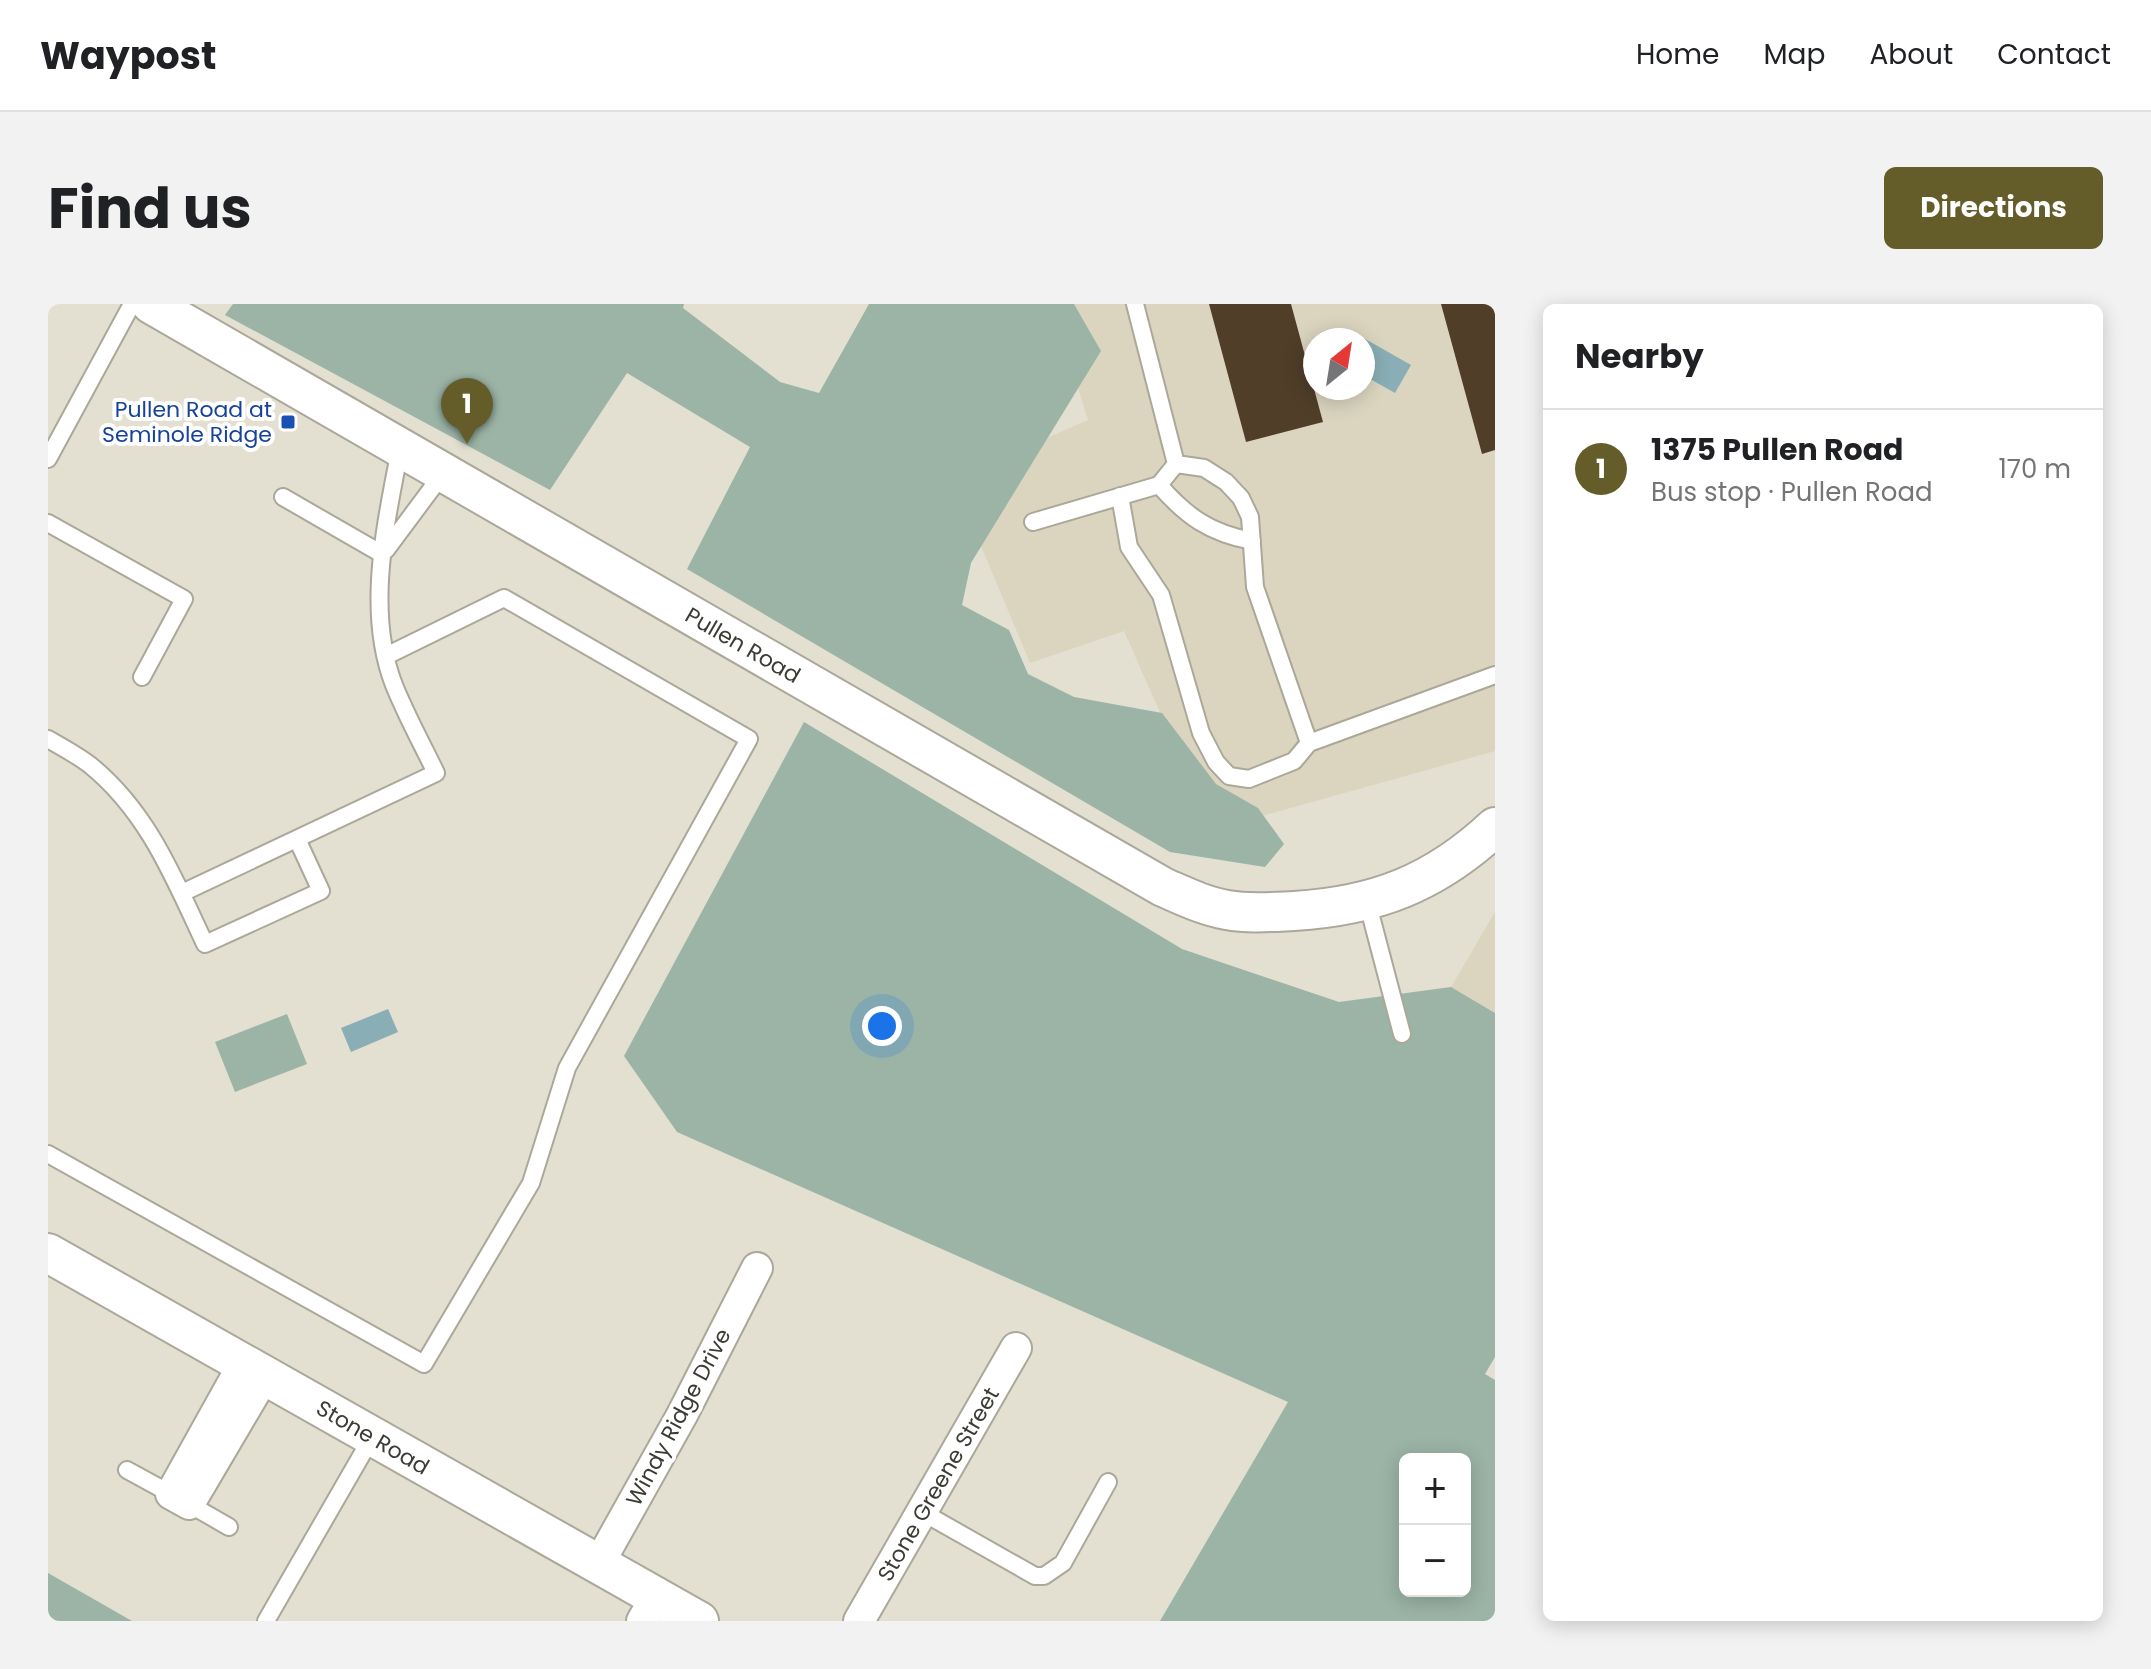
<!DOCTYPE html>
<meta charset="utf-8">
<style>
:root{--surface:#fff;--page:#f2f2f2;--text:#202124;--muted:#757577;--line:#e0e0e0;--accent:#645c29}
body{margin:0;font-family:Poppins,sans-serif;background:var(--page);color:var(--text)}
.controls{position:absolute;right:24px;bottom:24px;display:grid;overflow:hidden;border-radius:12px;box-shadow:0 4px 20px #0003}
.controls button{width:72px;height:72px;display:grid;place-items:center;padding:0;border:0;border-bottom:2px solid var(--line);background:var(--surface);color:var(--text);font:40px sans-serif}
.compass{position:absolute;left:1255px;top:24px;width:72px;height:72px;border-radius:50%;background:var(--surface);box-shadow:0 4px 20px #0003;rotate:30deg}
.you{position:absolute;left:834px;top:722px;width:28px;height:28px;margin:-20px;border:6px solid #fff;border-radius:50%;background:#1a73e8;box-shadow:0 0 0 12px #1a73e833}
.badge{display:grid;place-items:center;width:52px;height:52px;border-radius:50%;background:var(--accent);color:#fff;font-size:26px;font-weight:700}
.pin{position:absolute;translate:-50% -66px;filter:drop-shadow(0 2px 4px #0008)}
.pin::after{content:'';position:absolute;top:42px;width:28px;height:24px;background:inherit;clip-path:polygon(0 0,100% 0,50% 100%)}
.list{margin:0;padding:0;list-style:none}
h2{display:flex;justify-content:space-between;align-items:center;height:104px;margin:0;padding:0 32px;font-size:34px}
h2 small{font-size:26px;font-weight:400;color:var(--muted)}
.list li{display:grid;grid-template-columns:52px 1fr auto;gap:24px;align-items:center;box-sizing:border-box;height:120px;padding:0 32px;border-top:2px solid var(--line)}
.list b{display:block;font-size:30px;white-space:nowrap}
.list p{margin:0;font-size:26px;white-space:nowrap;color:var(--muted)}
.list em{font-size:26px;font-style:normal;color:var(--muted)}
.map{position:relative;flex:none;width:1447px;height:1317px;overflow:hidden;border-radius:12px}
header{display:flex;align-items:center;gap:48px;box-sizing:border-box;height:112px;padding:0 40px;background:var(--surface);border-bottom:2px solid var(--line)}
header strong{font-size:38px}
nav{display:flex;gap:44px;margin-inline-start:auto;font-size:28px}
.intro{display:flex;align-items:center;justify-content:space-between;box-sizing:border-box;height:192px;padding:0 48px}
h1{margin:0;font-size:56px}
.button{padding:20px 36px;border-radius:12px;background:var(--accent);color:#fff;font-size:28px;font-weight:700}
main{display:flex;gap:48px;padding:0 48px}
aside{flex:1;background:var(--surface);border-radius:12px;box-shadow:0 4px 20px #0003}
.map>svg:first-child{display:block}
.built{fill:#dbd5bf;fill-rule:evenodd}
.green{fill:#9bb4a6;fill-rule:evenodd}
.water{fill:#89aeb5}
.building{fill:#503e29}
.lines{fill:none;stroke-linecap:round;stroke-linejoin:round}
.service-casing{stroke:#aba799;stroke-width:20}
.minor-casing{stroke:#aba799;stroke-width:34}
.tertiary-casing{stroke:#aba799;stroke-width:42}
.service{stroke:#fff;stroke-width:16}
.minor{stroke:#fff;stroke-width:30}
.tertiary{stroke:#fff;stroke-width:38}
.transit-dot{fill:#1a4fb4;stroke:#fff;stroke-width:3}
.labels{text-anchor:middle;stroke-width:8;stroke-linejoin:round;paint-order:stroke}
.transit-label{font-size:22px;fill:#164399;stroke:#fff;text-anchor:end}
.street-label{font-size:22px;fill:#3c3b35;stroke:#fff}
</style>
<header>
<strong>Waypost</strong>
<nav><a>Home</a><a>Map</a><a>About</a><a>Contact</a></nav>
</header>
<div class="intro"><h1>Find us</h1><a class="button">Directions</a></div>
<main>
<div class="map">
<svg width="1447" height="1317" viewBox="0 0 1447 1317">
<rect width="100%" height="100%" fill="#e3dfd1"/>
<path class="built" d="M 1004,0 L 1447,0 L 1447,447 L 1164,526 L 1076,327 L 982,359 L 905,175 L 1040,116 ZM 1267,36 L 1315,36 L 1315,84 L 1267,84 Z
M 1447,608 L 1447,709 L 1403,683 Z"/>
<path class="green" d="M 185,0 L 636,0 L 635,4 L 732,78 L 771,89 L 821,0 L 1026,0 L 1053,47 L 923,259 L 914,301 L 961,326 L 980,370 L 1026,393 L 1114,409 L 1168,480 L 1210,504 L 1236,540 L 1217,563 L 1122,548 L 639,265 L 702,143 L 579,69 L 502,186 L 177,11 Z
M 756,418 L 1134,645 L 1291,698 L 1403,683 L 1447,709 L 1447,1053 L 1437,1070 L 1447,1076 L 1447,1317 L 1112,1317 L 1240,1098 L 629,828 L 576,752 ZM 1357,1155 L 1417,1155 L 1417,1287 L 1357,1287 Z
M 239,710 L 259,760 L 187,788 L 167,738 Z
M 0,1269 L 84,1317 L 0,1317 Z"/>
<path class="water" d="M 1312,32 L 1363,61 L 1347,89 L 1315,71 L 1315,36 L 1309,36 Z
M 340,705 L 350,728 L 303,748 L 293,724 Z"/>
<path class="building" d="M 1161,0 L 1243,0 L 1275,118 L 1198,138 Z
M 1393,0 L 1447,0 L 1447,146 L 1434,150 Z"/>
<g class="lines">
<defs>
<path id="service" d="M 1087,0 L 1128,160
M 0,155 L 84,0
M 1111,181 C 1139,213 1162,229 1204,237
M 1072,192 L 1081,243 L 1113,291 L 1153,429 L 1168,458 L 1181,472 L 1201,475 L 1246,457 L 1261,439 L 1207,283 L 1202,213 L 1193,194 L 1178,178 L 1156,164 L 1128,160
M 235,193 L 334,250
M 985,218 L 1111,181 L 1128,160
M 0,219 L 136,295 L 94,373
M 338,246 L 396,168
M 0,435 C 14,443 29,451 42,461 C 100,508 126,574 157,640 L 273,587 L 249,535
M 1261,439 L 1447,371
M 134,589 L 388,469 C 374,440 358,411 346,381 C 317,307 338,219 352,145
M 1319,597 L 1354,730
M 0,850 L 376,1060 L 483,879 L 519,764 L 701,435 L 456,294 L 338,352
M 79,1166 L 123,1190
M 141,1200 L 181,1223
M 874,1208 L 987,1272 L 996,1272 L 1015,1259 L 1060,1178
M 218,1317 L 324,1133"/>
<path id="minor" d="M 196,1059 L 123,1190 L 141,1200 L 217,1071
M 550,1261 L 634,1111 L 709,964
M 594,1317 L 608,1293
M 811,1317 L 968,1044"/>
<path id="tertiary" d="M 103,0 L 1115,583 C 1136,592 1156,602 1179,606 C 1201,610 1224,608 1246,607 C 1328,602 1387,579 1447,523
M 0,949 L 651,1317"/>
</defs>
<use href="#service" class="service-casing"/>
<use href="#minor" class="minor-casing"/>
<use href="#tertiary" class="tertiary-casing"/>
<use href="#service" class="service"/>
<use href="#minor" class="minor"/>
<use href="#tertiary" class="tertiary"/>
</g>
<rect class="transit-dot" x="232" y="110" width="16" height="16" rx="4"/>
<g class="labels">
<g class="transit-label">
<text x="224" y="113">Pullen Road at<tspan x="224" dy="25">Seminole Ridge</tspan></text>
</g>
<g class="street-label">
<text transform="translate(695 341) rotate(30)" y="8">Pullen Road</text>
<text transform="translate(630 1113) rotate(-62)" y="8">Windy Ridge Drive</text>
<text transform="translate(325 1133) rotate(30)" y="8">Stone Road</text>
<text transform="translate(890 1180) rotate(-60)" y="8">Stone Greene Street</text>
</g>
</g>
</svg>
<div class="controls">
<button>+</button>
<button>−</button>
</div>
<svg class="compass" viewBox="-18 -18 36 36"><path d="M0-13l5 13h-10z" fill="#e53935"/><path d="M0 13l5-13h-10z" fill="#757577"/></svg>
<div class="you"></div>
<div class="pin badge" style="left:419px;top:140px">1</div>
</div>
<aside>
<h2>Nearby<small></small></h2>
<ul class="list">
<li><span class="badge">1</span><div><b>1375 Pullen Road</b><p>Bus stop · Pullen Road</p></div><em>170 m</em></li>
</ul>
</aside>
</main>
